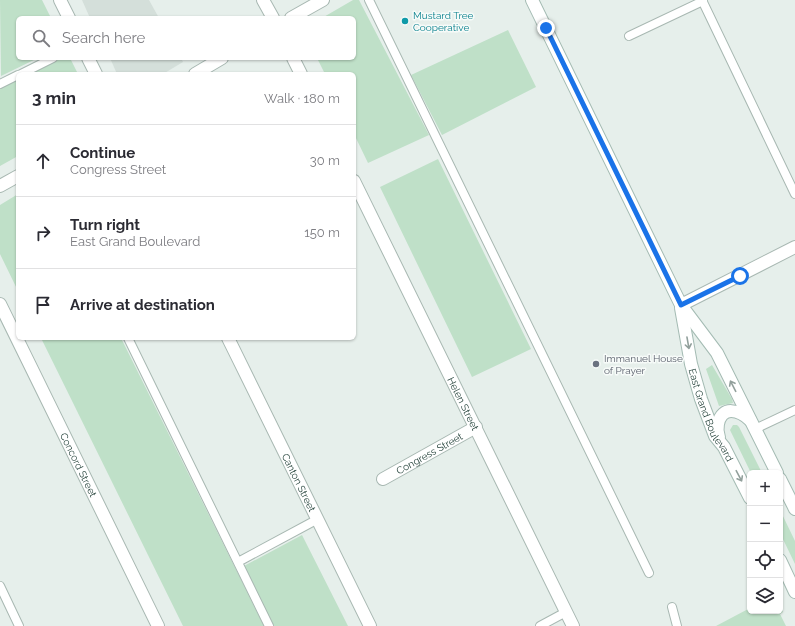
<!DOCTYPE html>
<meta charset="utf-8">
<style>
:root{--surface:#fff;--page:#f7f7f7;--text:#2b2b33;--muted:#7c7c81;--line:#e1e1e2}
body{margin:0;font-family:Raleway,sans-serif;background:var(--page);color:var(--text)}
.controls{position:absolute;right:12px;bottom:12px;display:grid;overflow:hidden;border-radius:6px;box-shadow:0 1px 3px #0004}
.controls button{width:36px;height:36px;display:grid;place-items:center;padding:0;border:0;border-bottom:1px solid var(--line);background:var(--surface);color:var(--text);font:20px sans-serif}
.stop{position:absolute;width:12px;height:12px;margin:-9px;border:3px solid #1a73e8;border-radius:50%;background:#fff}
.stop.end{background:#1a73e8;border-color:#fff;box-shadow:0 1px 4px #0008}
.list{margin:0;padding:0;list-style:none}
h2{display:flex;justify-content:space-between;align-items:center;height:52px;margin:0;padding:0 16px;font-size:17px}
h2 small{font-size:13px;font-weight:400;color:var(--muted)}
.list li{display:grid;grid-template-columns:26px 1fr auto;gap:12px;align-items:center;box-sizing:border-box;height:72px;padding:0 16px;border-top:1px solid var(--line)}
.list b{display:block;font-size:15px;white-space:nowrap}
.list p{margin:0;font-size:13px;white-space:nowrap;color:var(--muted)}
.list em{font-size:13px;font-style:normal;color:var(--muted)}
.icon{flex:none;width:22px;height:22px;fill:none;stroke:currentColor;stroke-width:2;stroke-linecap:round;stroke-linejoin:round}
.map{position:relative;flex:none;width:795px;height:626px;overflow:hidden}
.search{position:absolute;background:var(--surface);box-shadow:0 1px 3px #0004;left:16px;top:16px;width:340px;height:44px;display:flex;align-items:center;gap:10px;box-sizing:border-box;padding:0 14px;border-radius:6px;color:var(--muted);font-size:15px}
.panel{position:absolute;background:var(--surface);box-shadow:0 1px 3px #0004;left:16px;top:72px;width:340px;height:268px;border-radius:6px}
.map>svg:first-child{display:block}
.built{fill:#d4dfda}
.green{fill:#bfe0c8}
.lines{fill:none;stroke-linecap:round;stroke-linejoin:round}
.lane-casing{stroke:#a8b8b2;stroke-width:10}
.street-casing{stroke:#a8b8b2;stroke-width:14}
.secondary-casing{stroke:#a4bbb3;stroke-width:14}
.lane{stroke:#fff;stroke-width:8}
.street{stroke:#fff;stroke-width:12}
.secondary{stroke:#fff;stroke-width:12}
.oneway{stroke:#92a09c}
.route{stroke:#1a73e8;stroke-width:5}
.culture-dot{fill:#0f9aa8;stroke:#f7fbf9;stroke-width:1.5}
.worship-dot{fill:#6b7280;stroke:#f7fbf9;stroke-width:1.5}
.labels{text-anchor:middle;stroke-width:3;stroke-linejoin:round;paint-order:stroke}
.culture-label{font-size:10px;fill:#0d838f;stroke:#f7fbf9;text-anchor:start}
.worship-label{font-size:10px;fill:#5b616d;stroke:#f7fbf9;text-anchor:start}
.street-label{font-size:10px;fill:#24423a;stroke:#f7fbf9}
</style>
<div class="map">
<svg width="795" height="626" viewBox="0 0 795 626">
<rect width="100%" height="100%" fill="#e6efeb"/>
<path class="built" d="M 82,0 L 149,0 L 159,18 L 90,18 Z
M 110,58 L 181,58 L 183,62 L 163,74 L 117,74 Z"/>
<path class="green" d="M 0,0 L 42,0 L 51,18 L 18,18 L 18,58 L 38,58 L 1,76 Z
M 353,0 L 359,0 L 429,135 L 368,163 L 354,134 L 354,74 L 325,74 L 317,58 L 354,58 L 354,18 L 322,18 Z
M 508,30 L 536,87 L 442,135 L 411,75 Z
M 61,58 L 70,58 L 78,74 L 28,74 Z
M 18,79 L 18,156 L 0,166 L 0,88 Z
M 438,159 L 531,349 L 472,377 L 380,187 Z
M 18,194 L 18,291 L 0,254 L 0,205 Z
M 41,338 L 121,338 L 264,626 L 183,626 Z
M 712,365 L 732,399 L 733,403 L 719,406 L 706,369 Z
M 733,425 L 737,425 L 739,427 L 762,473 L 751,473 L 730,430 Z
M 780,510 L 795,541 L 795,564 L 780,533 Z
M 302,535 L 348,626 L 274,626 L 244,566 Z
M 780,607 L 783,612 L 780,614 L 786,626 L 716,626 L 750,608 L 750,611 L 780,611 Z"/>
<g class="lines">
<defs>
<path id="lane" d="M 369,0 L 649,573
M 702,0 L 795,194
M 629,36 L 703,1
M 21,74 L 53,58
M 0,84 L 18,75
M 128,338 L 269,626
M 755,429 L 795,410
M 238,562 L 318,519
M 0,586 L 19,626
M 672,607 L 677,626
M 540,626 L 566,612"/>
<g id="street">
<path d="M 60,0 L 69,18"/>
<path d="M 263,0 L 273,18"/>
<path d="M 291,18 L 323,0"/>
<path d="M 88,58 L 96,74"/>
<path d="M 293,58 L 301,74"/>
<path d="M 195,74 L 222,58"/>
<path id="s1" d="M 354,181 L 573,626"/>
<path d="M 0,186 L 18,176"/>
<path id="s2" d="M 0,304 L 158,626"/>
<path d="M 681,305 L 795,247"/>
<path id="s3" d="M 228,338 L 370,626"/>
<path id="s4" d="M 383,479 L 476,427"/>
</g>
<g id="secondary">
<path d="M 532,0 L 681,305 L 717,353 L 777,473"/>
<path id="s5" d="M 681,308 L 691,364 L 701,399 L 715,436 L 724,447 L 750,498"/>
<path d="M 719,437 C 717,432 717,429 718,424 C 722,405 739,410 750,420"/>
<path d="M 780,479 L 795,509"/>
<path d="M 780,560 L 795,592"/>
</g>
</defs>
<use href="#lane" class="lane-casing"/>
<use href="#street" class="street-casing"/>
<use href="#secondary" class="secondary-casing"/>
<use href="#lane" class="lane"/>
<use href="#street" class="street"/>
<use href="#secondary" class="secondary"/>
</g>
<defs><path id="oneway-shaft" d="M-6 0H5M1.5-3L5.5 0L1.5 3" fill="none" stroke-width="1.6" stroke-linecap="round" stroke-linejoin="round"/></defs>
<g class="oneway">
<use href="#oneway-shaft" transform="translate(688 343) rotate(80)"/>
<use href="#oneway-shaft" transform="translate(733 386) rotate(-117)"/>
<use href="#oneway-shaft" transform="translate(739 476) rotate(62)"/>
</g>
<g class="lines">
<path class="route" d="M 546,28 L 681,305 L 740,276"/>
</g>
<circle class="culture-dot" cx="405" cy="21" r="4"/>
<circle class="worship-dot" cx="596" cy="364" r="4"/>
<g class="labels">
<g class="culture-label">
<text x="413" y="19">Mustard Tree<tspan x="413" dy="12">Cooperative</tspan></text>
</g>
<g class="worship-label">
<text x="604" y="362">Immanuel House<tspan x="604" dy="12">of Prayer</tspan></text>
</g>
<g class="street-label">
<text dy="4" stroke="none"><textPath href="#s1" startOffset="248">Helen Street</textPath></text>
<text dy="4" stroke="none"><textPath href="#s5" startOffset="112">East Grand Boulevard</textPath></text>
<text dy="4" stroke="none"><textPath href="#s4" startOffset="53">Congress Street</textPath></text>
<text dy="4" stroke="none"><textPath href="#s2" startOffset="179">Concord Street</textPath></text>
<text dy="4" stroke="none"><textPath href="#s3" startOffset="161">Canton Street</textPath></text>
</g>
</g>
</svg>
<div class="controls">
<button>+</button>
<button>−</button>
<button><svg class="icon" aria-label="locate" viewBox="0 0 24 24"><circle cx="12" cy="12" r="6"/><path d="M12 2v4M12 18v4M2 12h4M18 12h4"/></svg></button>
<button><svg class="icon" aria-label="layers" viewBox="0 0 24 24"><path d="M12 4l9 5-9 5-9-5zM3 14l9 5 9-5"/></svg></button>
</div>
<div class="stop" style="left:740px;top:276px"></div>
<div class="stop end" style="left:546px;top:28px"></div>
<div class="search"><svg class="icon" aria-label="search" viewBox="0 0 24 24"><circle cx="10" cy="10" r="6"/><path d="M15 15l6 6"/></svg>Search here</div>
<section class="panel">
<h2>3 min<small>Walk · 180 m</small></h2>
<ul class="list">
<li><svg class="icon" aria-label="ahead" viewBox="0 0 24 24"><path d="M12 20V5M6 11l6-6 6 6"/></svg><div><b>Continue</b><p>Congress Street</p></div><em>30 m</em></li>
<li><svg class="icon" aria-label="right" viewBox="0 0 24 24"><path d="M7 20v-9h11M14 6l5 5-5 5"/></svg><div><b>Turn right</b><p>East Grand Boulevard</p></div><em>150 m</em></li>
<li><svg class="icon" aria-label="arrive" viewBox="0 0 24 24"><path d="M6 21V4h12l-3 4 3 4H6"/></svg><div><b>Arrive at destination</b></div></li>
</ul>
</section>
</div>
